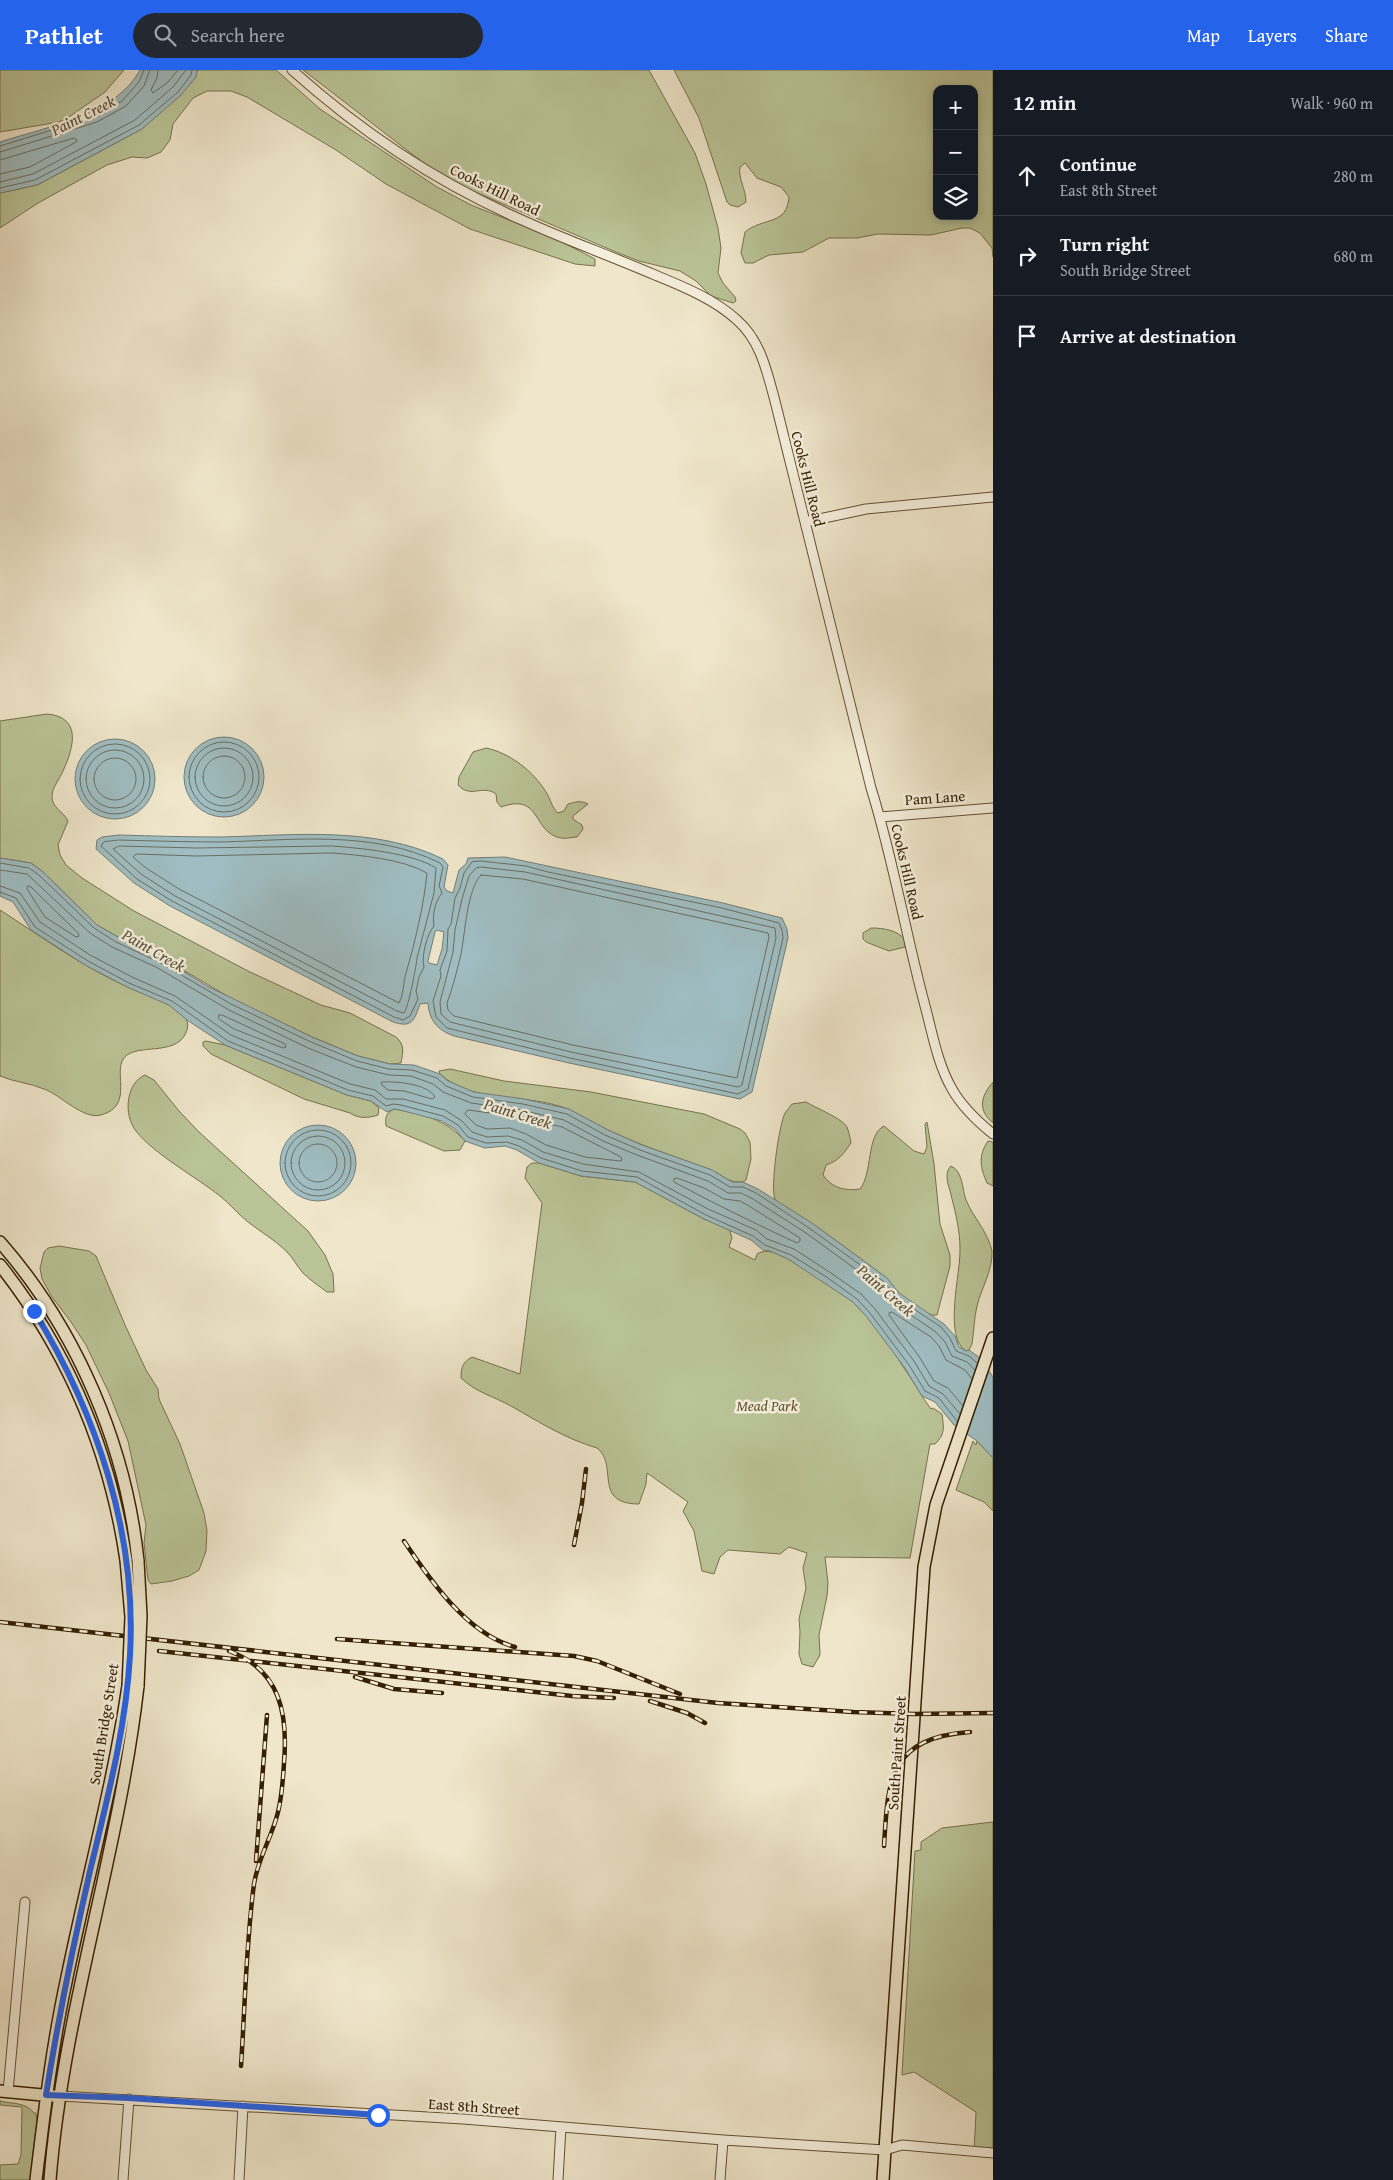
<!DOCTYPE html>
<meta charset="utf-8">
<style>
:root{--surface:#171b24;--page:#242831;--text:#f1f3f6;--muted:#9ea1a6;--line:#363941;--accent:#2563eb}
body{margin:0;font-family:"Gentium Book Plus",serif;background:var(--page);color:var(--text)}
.controls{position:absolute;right:15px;top:15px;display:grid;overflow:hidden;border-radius:10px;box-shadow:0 2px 8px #0003}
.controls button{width:45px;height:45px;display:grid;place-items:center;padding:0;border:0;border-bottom:1px solid var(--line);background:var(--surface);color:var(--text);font:25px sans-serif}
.stop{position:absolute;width:15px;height:15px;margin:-11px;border:4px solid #2563eb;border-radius:50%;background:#fff}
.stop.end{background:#2563eb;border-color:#fff;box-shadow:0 1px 5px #0008}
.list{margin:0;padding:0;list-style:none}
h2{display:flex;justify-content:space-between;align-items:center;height:65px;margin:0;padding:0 20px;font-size:21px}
h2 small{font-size:16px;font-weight:400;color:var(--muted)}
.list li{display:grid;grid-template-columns:32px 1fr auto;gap:15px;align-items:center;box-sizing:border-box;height:80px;padding:0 20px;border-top:1px solid var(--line)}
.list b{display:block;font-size:19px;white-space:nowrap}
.list p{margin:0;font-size:16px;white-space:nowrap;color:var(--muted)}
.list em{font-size:16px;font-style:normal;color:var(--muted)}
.icon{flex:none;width:28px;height:28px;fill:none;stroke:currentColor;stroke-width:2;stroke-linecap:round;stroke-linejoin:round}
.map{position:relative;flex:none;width:993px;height:2110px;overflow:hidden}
header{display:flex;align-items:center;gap:30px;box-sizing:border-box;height:70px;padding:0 25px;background:var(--accent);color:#fff}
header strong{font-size:24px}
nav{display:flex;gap:28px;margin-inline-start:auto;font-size:18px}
.search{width:350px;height:45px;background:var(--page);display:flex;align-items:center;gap:12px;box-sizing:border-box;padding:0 18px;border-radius:28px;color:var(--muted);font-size:19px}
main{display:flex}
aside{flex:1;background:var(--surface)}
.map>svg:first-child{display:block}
.green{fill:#bac497;stroke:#78724c;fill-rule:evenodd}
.water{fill:#9fbdc2;stroke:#757e74;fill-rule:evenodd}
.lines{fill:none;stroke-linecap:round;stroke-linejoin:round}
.shore{stroke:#6a6e61;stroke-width:1}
.minor-casing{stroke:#645233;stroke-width:11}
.major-casing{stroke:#362000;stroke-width:14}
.minor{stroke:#f5efdd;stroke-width:9}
.major{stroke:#efe6cb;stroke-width:11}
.rail-casing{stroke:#362000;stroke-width:4.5}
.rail{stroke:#f5efdd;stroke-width:2.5;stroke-dasharray:8;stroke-linecap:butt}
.major-bridge-casing{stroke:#362000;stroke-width:14;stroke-linecap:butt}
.major-bridge{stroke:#efe6cb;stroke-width:11}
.route{stroke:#2563eb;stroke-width:6}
.labels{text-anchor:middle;stroke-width:5;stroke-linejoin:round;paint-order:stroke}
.street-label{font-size:15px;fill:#362000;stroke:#f5efdd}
.park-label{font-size:15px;font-style:italic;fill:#5e512d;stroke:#f5efdd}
.water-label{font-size:16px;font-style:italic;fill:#564f3a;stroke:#f5efdd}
</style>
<header>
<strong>Pathlet</strong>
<div class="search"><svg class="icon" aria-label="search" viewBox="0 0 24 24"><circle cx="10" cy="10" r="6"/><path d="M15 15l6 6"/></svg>Search here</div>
<nav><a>Map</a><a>Layers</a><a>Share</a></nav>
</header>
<main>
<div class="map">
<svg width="993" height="2110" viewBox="0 0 993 2110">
<rect width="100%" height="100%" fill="#efe6cb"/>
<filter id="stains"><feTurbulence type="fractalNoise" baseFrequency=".004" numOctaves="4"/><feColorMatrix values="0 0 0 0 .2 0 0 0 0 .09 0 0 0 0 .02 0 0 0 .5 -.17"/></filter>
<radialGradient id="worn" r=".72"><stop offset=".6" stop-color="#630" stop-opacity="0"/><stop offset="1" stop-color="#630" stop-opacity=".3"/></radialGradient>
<path class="green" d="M 0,0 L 124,0 L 105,22 L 66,49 L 59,52 L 0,62 Z
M 197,0 L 276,0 L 320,39 L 437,117 L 471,135 L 554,168 L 595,189 L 595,196 L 575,194 L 470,159 L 386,114 L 336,80 L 247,27 L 231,21 L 207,21 L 193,28 L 173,54 L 170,70 L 161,82 L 147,88 L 132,87 L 107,95 L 38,133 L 0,158 L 0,123 L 37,115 L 142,59 L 196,7 Z
M 303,0 L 649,0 L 695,83 L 706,114 L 718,158 L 721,178 L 718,203 L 723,213 L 735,227 L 736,231 L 733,233 L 711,226 L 696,211 L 680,201 L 639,191 L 616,182 L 456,114 L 421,91 Z
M 674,0 L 993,0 L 993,187 L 992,178 L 980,163 L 970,158 L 962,158 L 931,165 L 878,164 L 857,168 L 829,168 L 803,182 L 769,185 L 753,193 L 745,193 L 741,183 L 745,162 C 763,147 787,156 789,127 L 781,117 L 757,108 L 745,93 L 740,97 C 738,109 746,119 746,132 L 738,137 L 730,135 L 727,132 L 699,48 ZM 937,19 L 974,19 L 974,146 L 937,146 Z
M 47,644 C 82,647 74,677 63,701 C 60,708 52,718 52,726 C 51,737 64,742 68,751 L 58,775 L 60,785 L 66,795 L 82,808 L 134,841 L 248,901 L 321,935 L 350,943 L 396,967 C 405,975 403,982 401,993 L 390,994 L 358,986 L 312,967 L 234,930 L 161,887 L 118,867 L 97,855 L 43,802 L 31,793 L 0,788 L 0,651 Z
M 486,678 C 510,683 533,701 546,722 C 551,729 551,737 558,743 L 564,741 L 568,734 C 576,732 580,730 588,734 L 573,746 L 573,749 L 582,755 L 583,759 L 577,767 C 572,767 566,769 561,768 C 532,763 542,722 501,737 L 497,732 L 496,724 C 482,714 471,729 458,715 L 459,707 L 473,682 Z
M 0,840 C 42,867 84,898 130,918 C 145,925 178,935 186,949 C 188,952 188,956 187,960 C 179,986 143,974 127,985 C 109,998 137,1035 101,1045 C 83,1050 61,1025 44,1019 C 30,1013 14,1012 0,1006 Z
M 871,858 C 883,858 898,860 905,870 L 905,877 L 889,881 L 866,872 L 863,869 L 863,863 Z
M 206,971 L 225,975 L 347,1025 L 371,1031 L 379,1038 L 378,1045 C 369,1048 359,1049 350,1043 L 304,1029 L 211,984 L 203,976 L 203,972 Z
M 450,999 L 504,1011 L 591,1022 L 704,1044 L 740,1059 L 745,1063 L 750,1072 L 751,1089 L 746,1110 L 743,1112 C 726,1113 724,1105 709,1099 C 676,1087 642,1076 610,1061 C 596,1055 583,1046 570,1040 C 529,1022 474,1035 440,1004 L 439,1001 Z
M 145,1005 L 154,1010 L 179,1041 L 199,1062 L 308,1161 L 325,1185 L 333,1204 L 334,1222 L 327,1222 C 319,1216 310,1210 303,1203 C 297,1196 293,1188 287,1182 C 275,1170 261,1162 248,1152 C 238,1144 230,1134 220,1126 C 196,1107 154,1084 136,1061 C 123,1045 126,1013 145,1005 Z
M 993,1012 L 993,1053 C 977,1040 981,1026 993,1012 Z
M 806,1032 C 816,1038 843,1049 847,1057 C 849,1062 850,1068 851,1073 C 844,1083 839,1091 826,1095 L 823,1105 C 832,1118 844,1121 860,1119 C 873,1103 866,1065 884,1056 L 914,1081 L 924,1084 L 927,1077 L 925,1054 L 927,1052 L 934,1094 L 940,1154 L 950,1185 L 950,1196 L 937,1245 C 926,1247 906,1231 899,1223 C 893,1217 890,1210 884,1206 C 856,1186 829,1164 800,1146 C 792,1142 779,1137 775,1129 C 770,1118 779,1055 785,1043 C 787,1040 790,1037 792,1034 Z
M 394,1039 C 421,1043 447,1050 465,1071 L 460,1080 L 444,1081 L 386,1056 C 385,1047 386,1043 394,1039 Z
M 988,1071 L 993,1072 L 993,1116 L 987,1113 C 980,1097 978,1086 988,1071 Z
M 532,1093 L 539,1093 L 581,1106 L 635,1112 L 704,1149 L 724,1157 L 730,1161 L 732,1168 L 729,1177 L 755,1190 L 757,1184 C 770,1176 786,1188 798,1195 C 817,1207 839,1218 855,1234 C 874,1253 890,1276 904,1298 C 914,1312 921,1326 931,1339 L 933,1338 L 942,1344 C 944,1358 945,1365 935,1374 L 930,1374 L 910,1488 L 825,1487 L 828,1513 L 827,1526 L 819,1565 L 820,1585 L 813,1597 L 802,1594 L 799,1584 L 800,1562 L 799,1549 L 806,1518 L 803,1498 L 807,1483 L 789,1477 L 780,1484 L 728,1480 L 720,1487 L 714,1504 L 702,1501 L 694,1461 L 683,1441 L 688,1432 L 647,1403 L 646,1414 L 639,1434 C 592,1434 619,1395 597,1378 C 566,1369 539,1352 511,1336 C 493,1326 477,1323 461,1308 C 461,1297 463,1292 472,1287 L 520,1304 L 542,1133 L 525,1108 L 527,1097 Z
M 951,1096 C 963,1101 962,1119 966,1130 C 973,1147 988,1162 992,1181 C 993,1200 981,1219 977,1236 C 974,1248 974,1262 972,1274 L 969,1280 L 966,1281 C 943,1267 961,1203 960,1178 C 960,1162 956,1144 952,1129 C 951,1122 947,1114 947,1107 C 947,1102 948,1099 951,1096 Z
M 59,1176 L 89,1181 L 96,1186 L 125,1255 L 146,1300 L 158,1319 L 159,1329 L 180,1374 L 204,1443 L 207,1461 L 206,1481 L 199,1500 L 189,1506 L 172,1511 L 151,1514 L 148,1510 L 144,1473 L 146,1455 L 128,1371 L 109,1323 L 86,1275 L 71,1252 L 52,1227 L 42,1209 L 40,1198 L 44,1182 L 48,1178 Z
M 973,1371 L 976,1375 L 977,1371 L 993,1388 L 993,1441 L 984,1432 L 956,1420 Z
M 993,1752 L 993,2083 L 974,2082 L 976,2042 L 914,2002 L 902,2005 L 915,1781 L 921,1780 L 921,1772 L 942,1758 Z
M 0,2031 C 12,2034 26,2032 34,2043 L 36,2043 L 37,2051 L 30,2110 L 0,2110 L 0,2095 L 18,2094 L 21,2085 L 22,2037 L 0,2035 Z"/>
<path class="water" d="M 140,0 L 197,0 L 196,7 L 181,25 L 142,59 L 37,115 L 0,123 L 0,72 C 46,57 116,45 140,0 Z
M184 707a40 40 0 1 1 80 0a40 40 0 1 1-80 0Z
M75 709a40 40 0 1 1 80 0a40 40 0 1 1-80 0Z
M 119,765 C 153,766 187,767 222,767 C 295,765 375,756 443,789 L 448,795 L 444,817 L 447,821 L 453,823 L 459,800 L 466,794 L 468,788 L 505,787 L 723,833 L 782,848 L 787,859 L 788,868 L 752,1022 L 740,1029 L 569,993 L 454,966 C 437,960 429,950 428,933 L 420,934 C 414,951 412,958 393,952 L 170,836 L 134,813 L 96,779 L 97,770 L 102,767 ZM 437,860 L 444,862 L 442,879 L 437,895 L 429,893 L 428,891 L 435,862 Z
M 0,788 L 31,793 L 43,802 L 97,855 L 118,867 L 161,887 L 207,916 L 312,967 L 358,986 L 390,994 L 414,995 L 440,1004 L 448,1011 L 474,1022 L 524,1029 L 569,1039 L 608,1060 L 642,1075 L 712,1100 L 732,1112 L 743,1112 L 758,1119 L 812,1153 L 887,1208 L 899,1223 L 944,1254 L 955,1266 L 959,1277 L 966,1281 L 969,1280 L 980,1288 L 993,1307 L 993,1388 L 977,1371 L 954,1355 L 935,1332 L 922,1326 L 905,1298 L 866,1246 L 853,1232 L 788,1189 L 770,1181 L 763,1180 L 751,1170 L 704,1149 L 635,1112 L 581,1106 L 539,1093 L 517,1080 L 505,1076 L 485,1078 L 465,1071 L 455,1059 L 442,1051 L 400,1040 L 394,1039 L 387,1042 L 371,1031 L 347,1025 L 225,975 L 187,950 L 169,935 L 127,917 L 85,895 L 31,860 L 13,832 L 0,826 Z
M280 1093a38 38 0 1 1 76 0a38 38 0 1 1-76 0Z"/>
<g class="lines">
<path class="shore" d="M 158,0 L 157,8 L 151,20 L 153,23 L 168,12 L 178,0
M 0,76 L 94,47 L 122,31 L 139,12 L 144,0
M 0,82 L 97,52 L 126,36 L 144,16 L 150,0
M 0,90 L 74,68 L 77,70 L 76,72 L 30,97 L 0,104
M 0,112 L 33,104 L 135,50 L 173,17 L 186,0
M 0,118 L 35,110 L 139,55 L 178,22 L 191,5 L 192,0
M189 707a35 35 0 1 1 70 0a35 35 0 1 1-70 0Z
M80 709a35 35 0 1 1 70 0a35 35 0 1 1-70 0Z
M195 707a29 29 0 1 1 58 0a29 29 0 1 1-58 0Z
M86 709a29 29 0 1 1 58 0a29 29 0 1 1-58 0Z
M203 707a21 21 0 1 1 42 0a21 21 0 1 1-42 0Z
M94 709a21 21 0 1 1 42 0a21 21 0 1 1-42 0Z
M 119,770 C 153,771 188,772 222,772 C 293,770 374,760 440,793 L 443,797 L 439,816 L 442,823 C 435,831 432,846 434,856 C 427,864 421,886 424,897 L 419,907 L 416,921 L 418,929 L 410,946 L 403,950 L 394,947 L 172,831 L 137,809 L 101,776 L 104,772 Z
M 332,776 C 359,778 413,783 436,798 L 434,823 L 417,888 C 416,898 409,935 404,943 L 397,941 L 175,826 L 141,804 L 113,779 L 119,776 L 196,778 Z
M 332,783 C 359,785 403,789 427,803 C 424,835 415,872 406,903 C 403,913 404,924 399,933 L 179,819 L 146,798 L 133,787 L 136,784 L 196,786 Z
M 481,791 L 526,796 L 548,802 L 722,838 L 779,853 L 782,860 L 783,868 L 748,1019 L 738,1024 L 570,988 L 447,958 L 436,947 L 433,931 L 441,906 L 440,900 L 447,881 L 448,859 L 451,854 L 455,828 L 460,818 L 464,803 L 472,792 Z
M 0,793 L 29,798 L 40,806 L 94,858 L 116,872 L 159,892 L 231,934 L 311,972 L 357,991 L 389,999 L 412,1000 L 437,1008 L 446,1016 L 473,1027 L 523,1034 L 567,1044 L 605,1065 L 640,1080 L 710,1105 L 730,1117 L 743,1117 L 756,1123 L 809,1158 L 884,1212 L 896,1227 L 941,1257 L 950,1268 L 956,1281 L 969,1286 L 977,1293
M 481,797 L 525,802 L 775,858 L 776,868 L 742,1015 L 738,1017 L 571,982 L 450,952 L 441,944 L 440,932 L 453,882 L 455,860 L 462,829 L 469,806 L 476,798 Z
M 0,800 L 27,804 L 90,863 L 112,877 L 156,897 L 229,940 L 308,978 L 356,997 L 389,1005 L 411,1006 L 433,1014 L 443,1022 L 471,1033 L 521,1040 L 564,1050 L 603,1071 L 637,1085 L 708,1111 L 728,1123 L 741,1123 L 753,1129 L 806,1163 L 879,1216 L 892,1232 L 936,1262 L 945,1272 L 952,1286 L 967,1292 L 975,1300
M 481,805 L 523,809 L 768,863 L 769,867 L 737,1008 L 573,975 L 454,946 L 448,940 L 447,933 C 453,918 457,900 461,884 C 465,864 467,819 481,805 Z
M 0,816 L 20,823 L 40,852 L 90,885 L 132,907 L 175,926 L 231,965 L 350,1014 L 375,1020 L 386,1029 L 403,1029 L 445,1040 L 462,1051 L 472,1062 L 487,1067 L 508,1066 L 522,1070 L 543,1082 L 583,1094 L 639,1102 L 708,1139 L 756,1160 L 767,1169 L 794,1179 L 831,1203 L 861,1224 L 875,1239 L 914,1291 L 929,1316 L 943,1324 L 960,1344
M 28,816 L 31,817 L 78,863 L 79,866 L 76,867 L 45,847 L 27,819 Z
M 0,822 L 16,828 L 35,857 L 88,891 L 129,913 L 172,931 L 228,971 L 348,1020 L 373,1026 L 386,1036 L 393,1034 L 401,1035 L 443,1046 L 458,1055 L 468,1067 L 486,1073 L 507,1072 L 519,1076 L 541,1088 L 582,1101 L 637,1107 L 706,1145 L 753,1166 L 765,1175 L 791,1185 L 828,1208 L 857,1229 L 870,1243 L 909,1295 L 925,1321 L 939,1328 L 957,1351
M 219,945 L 222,945 L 285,974 L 286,977 L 283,978 L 234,959 L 219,949 Z
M 382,1012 C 396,1011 428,1014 435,1027 L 432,1029 L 404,1021 L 388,1020 L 382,1015 Z
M 468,1040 L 520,1047 L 562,1057 L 621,1087 L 622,1090 L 620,1091 L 585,1087 L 546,1075 L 526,1064 L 510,1058 L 487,1059 L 476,1055 L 465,1044 Z
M285 1093a33 33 0 1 1 66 0a33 33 0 1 1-66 0Z
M291 1093a27 27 0 1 1 54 0a27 27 0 1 1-54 0Z
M299 1093a19 19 0 1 1 38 0a19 19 0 1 1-38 0Z
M 677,1108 L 704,1118 L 724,1129 L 740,1131 L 749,1136 L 800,1168 L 800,1171 L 797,1173 C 756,1154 715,1134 674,1112 L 674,1109 Z
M 963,1336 L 948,1318 L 934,1311 L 920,1288 L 889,1245 L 889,1243 L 892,1242 L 931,1267 L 939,1276 L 946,1290 L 965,1300 L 972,1309"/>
<defs>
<path id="minor" d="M 292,0 C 361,62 438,113 522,150 C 566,170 611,186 655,205 C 684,217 714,229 737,250 C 761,271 767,302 775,331 L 871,718 C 893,788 905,861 924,932 C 932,961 937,993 952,1019 C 962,1037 977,1051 993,1064
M 805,452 L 866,439 L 993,427
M 880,747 L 993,738
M 8,2022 L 25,1832
M 60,2026 L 463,2049 L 723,2070 L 885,2080 L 902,2075 L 993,2083
M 123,2110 L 129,2029
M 239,2110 L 243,2036
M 558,2110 L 561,2057
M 720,2110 L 723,2070"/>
<path id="major" d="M 0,1172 C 77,1260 126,1375 138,1491
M 0,1195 C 68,1281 110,1382 126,1490
M 0,2021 L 53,2026
M 36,2110 C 44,2044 52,1977 66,1912 C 86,1813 113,1716 128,1616
M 50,2110 C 63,1943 119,1783 138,1616
M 883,2110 L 924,1497 L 936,1435 L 993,1268"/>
</defs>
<use href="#minor" class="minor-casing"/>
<use href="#major" class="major-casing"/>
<use href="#minor" class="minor"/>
<use href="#major" class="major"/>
<defs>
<path id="rail" d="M 404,1471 C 430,1510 467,1564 515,1577
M 574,1475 L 582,1433 L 586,1399
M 0,1552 L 718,1633 L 853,1642 L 914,1644 L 993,1643
M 337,1569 L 574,1586 L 597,1591 L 680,1624
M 159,1581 L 572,1626 L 614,1628
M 229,1581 C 281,1600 288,1645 284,1693 C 283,1710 282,1726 278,1742 C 272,1767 258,1788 254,1814 C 246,1874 245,1936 241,1996
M 355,1607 L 394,1619 L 442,1623
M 650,1631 L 687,1643 L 705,1653
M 884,1776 C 888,1709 889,1668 970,1662
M 256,1791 L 267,1645"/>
</defs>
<use href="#rail" class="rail-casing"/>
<use href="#rail" class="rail"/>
<defs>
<path id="major-bridge" d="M 126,1490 L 131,1547 L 128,1616
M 138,1491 L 141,1546 L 138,1616"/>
</defs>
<use href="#major-bridge" class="major-bridge-casing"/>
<use href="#major-bridge" class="major-bridge"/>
</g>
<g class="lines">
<path class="route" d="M 34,1241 C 97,1344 137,1463 130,1585 C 126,1658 107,1730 90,1801 C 73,1876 58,1950 46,2025 L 129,2028 L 378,2045"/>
</g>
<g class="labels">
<g class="street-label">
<text transform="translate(495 120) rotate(26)" y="5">Cooks Hill Road</text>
<text transform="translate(808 409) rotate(76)" y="5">Cooks Hill Road</text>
<text transform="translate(935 728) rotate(-4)" y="5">Pam Lane</text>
<text transform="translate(907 802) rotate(77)" y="5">Cooks Hill Road</text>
<text transform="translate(104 1654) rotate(-81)" y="5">South Bridge Street</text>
<text transform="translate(897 1683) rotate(-86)" y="5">South Paint Street</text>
<text transform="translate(474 2037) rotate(4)" y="5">East 8th Street</text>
</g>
<g class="park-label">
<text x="767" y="1341">Mead Park</text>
</g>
<g class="water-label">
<text transform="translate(83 45) rotate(-27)" y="6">Paint Creek</text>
<text transform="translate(154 880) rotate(30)" y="6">Paint Creek</text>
<text transform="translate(518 1043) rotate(17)" y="6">Paint Creek</text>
<text transform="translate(886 1220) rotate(41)" y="6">Paint Creek</text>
</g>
</g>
<rect width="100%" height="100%" filter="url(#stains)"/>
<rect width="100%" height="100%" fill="url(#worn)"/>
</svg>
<div class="controls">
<button>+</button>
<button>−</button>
<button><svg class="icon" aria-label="layers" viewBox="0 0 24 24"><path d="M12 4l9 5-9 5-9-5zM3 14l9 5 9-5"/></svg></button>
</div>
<div class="stop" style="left:378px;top:2045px"></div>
<div class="stop end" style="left:34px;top:1241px"></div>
</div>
<aside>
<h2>12 min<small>Walk · 960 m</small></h2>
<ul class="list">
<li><svg class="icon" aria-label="ahead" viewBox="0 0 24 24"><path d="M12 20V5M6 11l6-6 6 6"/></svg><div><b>Continue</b><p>East 8th Street</p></div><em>280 m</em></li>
<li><svg class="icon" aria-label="right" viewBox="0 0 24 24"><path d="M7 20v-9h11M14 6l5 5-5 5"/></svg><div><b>Turn right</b><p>South Bridge Street</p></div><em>680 m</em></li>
<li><svg class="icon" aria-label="arrive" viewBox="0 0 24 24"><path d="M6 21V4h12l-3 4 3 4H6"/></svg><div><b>Arrive at destination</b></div></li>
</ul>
</aside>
</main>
